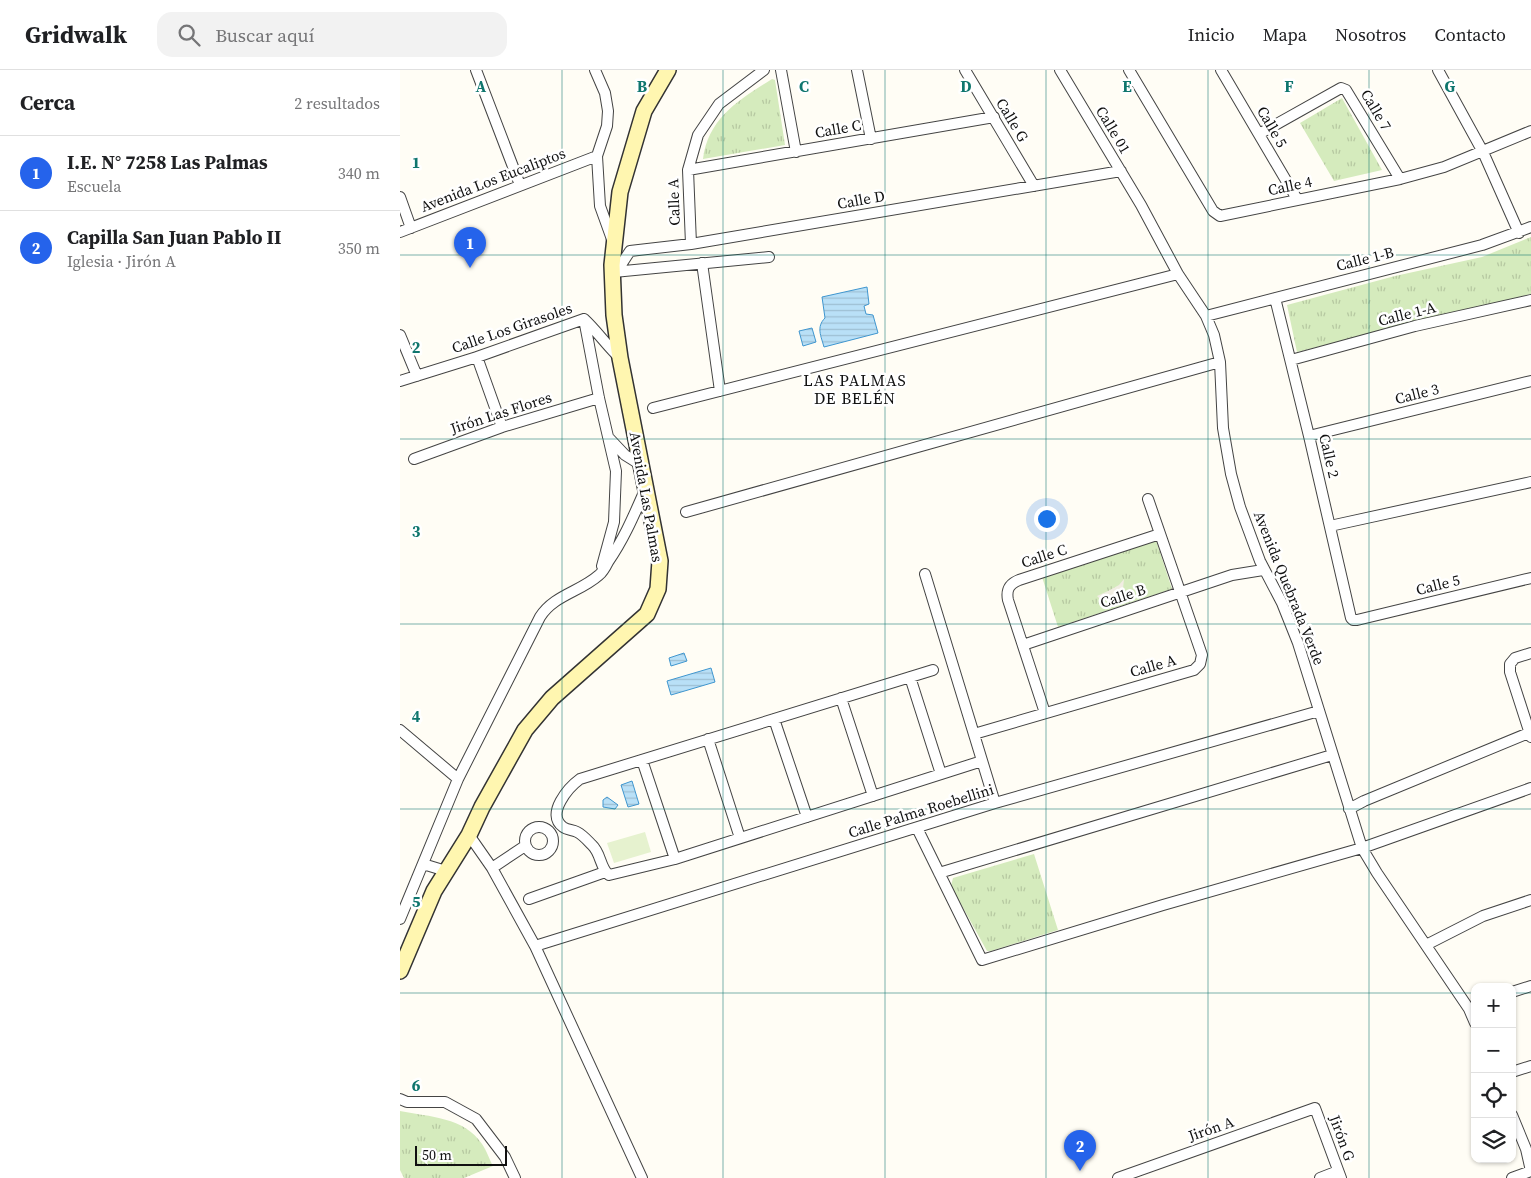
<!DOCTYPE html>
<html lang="es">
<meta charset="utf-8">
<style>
:root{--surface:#fff;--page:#f2f2f2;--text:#202124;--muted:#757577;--line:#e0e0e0;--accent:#2563eb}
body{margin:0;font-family:"Source Serif 4",serif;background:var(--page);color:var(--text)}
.controls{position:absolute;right:15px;bottom:15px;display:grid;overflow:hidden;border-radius:10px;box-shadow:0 1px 4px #0004}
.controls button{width:45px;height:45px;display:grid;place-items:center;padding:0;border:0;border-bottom:1px solid var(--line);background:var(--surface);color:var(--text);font:25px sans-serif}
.scale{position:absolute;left:15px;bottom:12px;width:92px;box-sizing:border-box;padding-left:5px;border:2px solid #111;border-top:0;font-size:14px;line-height:18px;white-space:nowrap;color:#111;-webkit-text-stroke:4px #fff;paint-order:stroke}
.you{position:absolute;left:646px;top:448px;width:18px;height:18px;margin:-12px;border:4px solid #fff;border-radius:50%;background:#1a73e8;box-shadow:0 0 0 8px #1a73e833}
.badge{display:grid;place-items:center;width:32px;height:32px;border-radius:50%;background:var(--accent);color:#fff;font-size:16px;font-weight:700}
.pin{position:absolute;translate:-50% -41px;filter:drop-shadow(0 1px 2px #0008)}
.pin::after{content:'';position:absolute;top:26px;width:18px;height:15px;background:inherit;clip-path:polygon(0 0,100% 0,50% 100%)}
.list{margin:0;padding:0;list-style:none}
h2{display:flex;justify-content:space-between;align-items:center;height:65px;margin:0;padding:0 20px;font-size:21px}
h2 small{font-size:16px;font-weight:400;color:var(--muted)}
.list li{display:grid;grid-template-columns:32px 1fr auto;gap:15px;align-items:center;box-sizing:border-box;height:75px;padding:0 20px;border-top:1px solid var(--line)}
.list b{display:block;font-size:19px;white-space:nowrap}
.list p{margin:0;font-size:16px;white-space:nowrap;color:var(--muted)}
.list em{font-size:16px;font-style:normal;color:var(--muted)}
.icon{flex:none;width:28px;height:28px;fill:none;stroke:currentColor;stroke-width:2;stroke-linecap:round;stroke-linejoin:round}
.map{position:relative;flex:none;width:1131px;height:1108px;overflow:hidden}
header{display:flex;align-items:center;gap:30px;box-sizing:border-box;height:70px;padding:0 25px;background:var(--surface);border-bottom:1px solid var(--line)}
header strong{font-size:24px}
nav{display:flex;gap:28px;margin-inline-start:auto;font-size:18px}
.search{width:350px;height:45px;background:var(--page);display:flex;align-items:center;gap:12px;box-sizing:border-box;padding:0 18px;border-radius:15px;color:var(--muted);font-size:19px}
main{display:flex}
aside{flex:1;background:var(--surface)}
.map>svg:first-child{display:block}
.grass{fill:url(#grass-tufts)}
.pitch{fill:#e6f2cf}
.plaza{fill:#f1ede2}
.water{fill:url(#water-rules);stroke:#3f96cf}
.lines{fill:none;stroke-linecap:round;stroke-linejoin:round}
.street-casing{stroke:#444;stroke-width:12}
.secondary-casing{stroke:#333;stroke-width:18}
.street{stroke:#fff;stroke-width:10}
.secondary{stroke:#fff6b0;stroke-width:15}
.grid{fill:none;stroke:#0f766e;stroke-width:1;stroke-opacity:0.55}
.labels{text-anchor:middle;stroke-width:5;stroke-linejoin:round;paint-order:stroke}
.street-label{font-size:15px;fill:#111;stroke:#fff}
.neighbourhood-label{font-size:16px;letter-spacing:1px;fill:#111;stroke:#fff}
.grid-label{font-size:16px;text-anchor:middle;font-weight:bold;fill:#0f766e;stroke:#fff;stroke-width:5;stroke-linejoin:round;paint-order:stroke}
</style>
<header>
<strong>Gridwalk</strong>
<div class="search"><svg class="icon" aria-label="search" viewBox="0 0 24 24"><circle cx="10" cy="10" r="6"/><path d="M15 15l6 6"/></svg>Buscar aquí</div>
<nav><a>Inicio</a><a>Mapa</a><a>Nosotros</a><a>Contacto</a></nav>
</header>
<main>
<aside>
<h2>Cerca<small>2 resultados</small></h2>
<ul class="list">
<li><span class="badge">1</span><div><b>I.E. N° 7258 Las Palmas</b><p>Escuela</p></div><em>340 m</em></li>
<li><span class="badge">2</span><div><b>Capilla San Juan Pablo II</b><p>Iglesia · Jirón A</p></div><em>350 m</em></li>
</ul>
</aside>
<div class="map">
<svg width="1131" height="1108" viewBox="0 0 1131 1108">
<defs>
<pattern id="grass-tufts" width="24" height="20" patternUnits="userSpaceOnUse" patternTransform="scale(1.25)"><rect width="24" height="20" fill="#d5ebbd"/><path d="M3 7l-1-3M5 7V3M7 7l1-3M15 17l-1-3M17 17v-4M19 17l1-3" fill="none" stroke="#b6c8a1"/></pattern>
<pattern id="water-rules" width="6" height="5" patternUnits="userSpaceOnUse" patternTransform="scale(1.25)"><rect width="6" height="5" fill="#b9e0f7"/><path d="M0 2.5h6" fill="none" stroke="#9ebfd3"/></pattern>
</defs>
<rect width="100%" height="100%" fill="#fffdf5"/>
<path class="grass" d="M 372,9 L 375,10 L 385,75 L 303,89 C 308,48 340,29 372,9 Z
M 942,28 L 982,100 L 934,111 L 900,53 Z
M 1131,167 L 1131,224 L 897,282 L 887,235 L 995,206 L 1082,187 Z
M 756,470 L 772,519 L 658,557 L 642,507 Z
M 634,784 L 658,860 L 591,881 L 587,881 L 551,816 L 553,808 Z
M 0,1041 C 30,1047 64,1047 82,1074 C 87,1081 89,1089 93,1096 L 64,1108 L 4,1108 L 0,1100 Z"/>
<path class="pitch" d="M 245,762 L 251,782 L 214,793 L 207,773 Z"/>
<path class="plaza" d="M 724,509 L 723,519 L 718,525 L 706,530 L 700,529 L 697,526 L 708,521 L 719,515 Z"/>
<path class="water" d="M 467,217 L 469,234 L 464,236 L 466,244 L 473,245 L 478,263 L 424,277 C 421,266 416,257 425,248 L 422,227 Z
M 412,258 L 416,272 L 403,276 L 399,261 Z
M 284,583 L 287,591 L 271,596 L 269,588 Z
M 311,598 L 315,612 L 271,625 L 267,611 Z
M 232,711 L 239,734 L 228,737 L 221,715 Z
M 207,727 L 218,735 L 215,739 L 203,737 L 203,730 Z"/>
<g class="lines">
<defs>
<path id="street" d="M 76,0 L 120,115
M 195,0 L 205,23 L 208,41 L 207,56 L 197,86 L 200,136 L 213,172
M 381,0 L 396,82
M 457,0 L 471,69
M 565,0 L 634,116
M 660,0 L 741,135 L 778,204 L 806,246 L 814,265 L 820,292 L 823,358 L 831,404 L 840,437 L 860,491 L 882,533 L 898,573 L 962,778 L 977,803 L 1069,939 L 1075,953
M 729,0 L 813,141 L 820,146 L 1000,109 L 1044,97 L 1131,61
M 821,0 L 897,129
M 1038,0 L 1083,82 L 1119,163
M 859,64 L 941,18 L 946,20 L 1000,109
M 288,100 L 594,47
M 0,127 L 11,158
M 0,162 L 197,86
M 291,174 L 288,100 L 298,65 L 319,34 L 364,0
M 302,193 L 320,321
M 217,201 L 230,181 L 291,174 L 721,101
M 214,202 L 369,187
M 875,228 L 909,366 L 951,548 L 953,550 L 957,550 L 1131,508
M 806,246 L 1082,175 L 1131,157
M 184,249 L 199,328 L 216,401 L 214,452 L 202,496
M 0,265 L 17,306
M 77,287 L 102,357
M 891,290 L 1015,256 L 1131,230
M 0,311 L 77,287 L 184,249 C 197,261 207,276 220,288
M 253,338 L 778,204
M 909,366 L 1131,311
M 208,367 L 225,385 L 241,395
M 14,389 L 102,357 L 199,328
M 286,442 L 820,292
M 930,456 L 1131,412
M 525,504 L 595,733
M 623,575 L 832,505 L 863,500
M 1131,583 L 1115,588 L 1110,594 L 1110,602 L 1131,667
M 533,600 L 180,709 C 169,717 145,744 163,757 C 167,760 173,760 177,762 C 183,765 188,771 192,775 C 201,783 200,798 209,805 L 275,789 L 582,691
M 510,607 L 541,704
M 441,628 L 473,726
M 645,643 L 608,530 C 606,520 609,514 619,510 L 760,464
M 374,649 L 407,747
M 0,660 L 58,709
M 574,664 L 794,600 L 800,594 L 802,585 L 748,429
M 308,669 L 340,768
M 242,690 L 275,789
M 949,739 L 964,731 L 1131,662
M125 771a14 14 0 1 1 28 0a14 14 0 1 1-28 0Z
M 517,758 L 582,890 L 763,835 L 962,778 L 1131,718
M 69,765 L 92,798 L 135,876 L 242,1108
M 23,794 L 46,801
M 92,798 L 125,776
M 539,803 L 932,685
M 129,829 L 205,802
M 0,849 L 58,709 L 140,547 C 154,525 180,522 199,505 C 203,502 206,496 208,492 C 224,469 234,445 245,420
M 1026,875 L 1083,846 L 1131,830
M 135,876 L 595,733 L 919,641
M 1112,922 L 1131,916
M 1112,1002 L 1131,996
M 0,1029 L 7,1032 L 45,1032 L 76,1049 L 105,1087 L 115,1108
M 718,1108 L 915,1038 L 941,1108
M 920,1108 L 938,1101
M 1112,1108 L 1131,1101 L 1126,1079 L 1112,1045"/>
<path id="secondary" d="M 0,901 L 34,821 L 69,765 L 82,737 L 125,660 L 152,628 L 247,544 L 258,519 L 260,491 L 220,288 L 214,245 L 212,195 L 220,122 L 244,41 L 268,0"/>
</defs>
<use href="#street" class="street-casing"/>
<use href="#secondary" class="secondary-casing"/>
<use href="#street" class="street"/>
<use href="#secondary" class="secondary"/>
</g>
<path class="grid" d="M 162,0 L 162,1108M 323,0 L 323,1108M 485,0 L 485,1108M 646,0 L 646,1108M 808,0 L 808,1108M 969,0 L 969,1108M 0,185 L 1131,185M 0,369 L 1131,369M 0,554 L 1131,554M 0,739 L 1131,739M 0,923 L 1075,923M 1112,923 L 1131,923"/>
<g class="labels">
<g class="street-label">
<text transform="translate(976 40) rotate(59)" y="5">Calle 7</text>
<text transform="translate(612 50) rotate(59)" y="5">Calle G</text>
<text transform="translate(872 57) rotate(60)" y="5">Calle 5</text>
<text transform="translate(438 59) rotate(-10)" y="5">Calle C</text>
<text transform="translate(713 60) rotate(59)" y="5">Calle 01</text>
<text transform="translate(93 110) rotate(-21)" y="5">Avenida Los Eucaliptos</text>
<text transform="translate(890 116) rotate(-12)" y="5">Calle 4</text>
<text transform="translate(461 130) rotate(-10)" y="5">Calle D</text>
<text transform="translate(274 132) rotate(-92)" y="5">Calle A</text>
<text transform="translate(965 189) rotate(-14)" y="5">Calle 1-B</text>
<text transform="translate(1007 244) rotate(-14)" y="5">Calle 1-A</text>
<text transform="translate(112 258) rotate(-19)" y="5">Calle Los Girasoles</text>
<text transform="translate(1017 324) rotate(-14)" y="5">Calle 3</text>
<text transform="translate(101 343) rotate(-18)" y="5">Jirón Las Flores</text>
<text transform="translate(929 386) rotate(77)" y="5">Calle 2</text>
<text transform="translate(246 427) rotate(80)" y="5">Avenida Las Palmas</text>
<text transform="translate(644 486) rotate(-18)" y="5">Calle C</text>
<text transform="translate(1038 515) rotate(-14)" y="5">Calle 5</text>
<text transform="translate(889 518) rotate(68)" y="5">Avenida Quebrada Verde</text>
<text transform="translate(723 526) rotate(-18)" y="5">Calle B</text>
<text transform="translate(753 596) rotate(-16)" y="5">Calle A</text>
<text transform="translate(521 741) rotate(-17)" y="5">Calle Palma Roebellini</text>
<text transform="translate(811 1059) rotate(-19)" y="5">Jirón A</text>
<text transform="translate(942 1068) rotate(70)" y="5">Jirón G</text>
</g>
<g class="neighbourhood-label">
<text x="455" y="316">LAS PALMAS<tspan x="455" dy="18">DE BELÉN</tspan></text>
</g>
</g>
<g class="grid-label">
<text x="81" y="22">A</text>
<text x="242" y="22">B</text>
<text x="404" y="22">C</text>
<text x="566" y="22">D</text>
<text x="727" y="22">E</text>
<text x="889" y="22">F</text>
<text x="1050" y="22">G</text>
<text x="16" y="98">1</text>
<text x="16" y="283">2</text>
<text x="16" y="467">3</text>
<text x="16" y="652">4</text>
<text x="16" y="837">5</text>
<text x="16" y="1021">6</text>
</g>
</svg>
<div class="controls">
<button>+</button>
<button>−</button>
<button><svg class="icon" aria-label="locate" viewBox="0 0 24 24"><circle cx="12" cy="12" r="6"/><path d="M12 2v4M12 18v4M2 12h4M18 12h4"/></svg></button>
<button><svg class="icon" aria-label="layers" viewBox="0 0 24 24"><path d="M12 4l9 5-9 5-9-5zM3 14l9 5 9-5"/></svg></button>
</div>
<div class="scale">50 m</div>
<div class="you"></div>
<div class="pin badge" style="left:70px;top:198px">1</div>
<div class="pin badge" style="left:680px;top:1101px">2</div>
</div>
</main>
